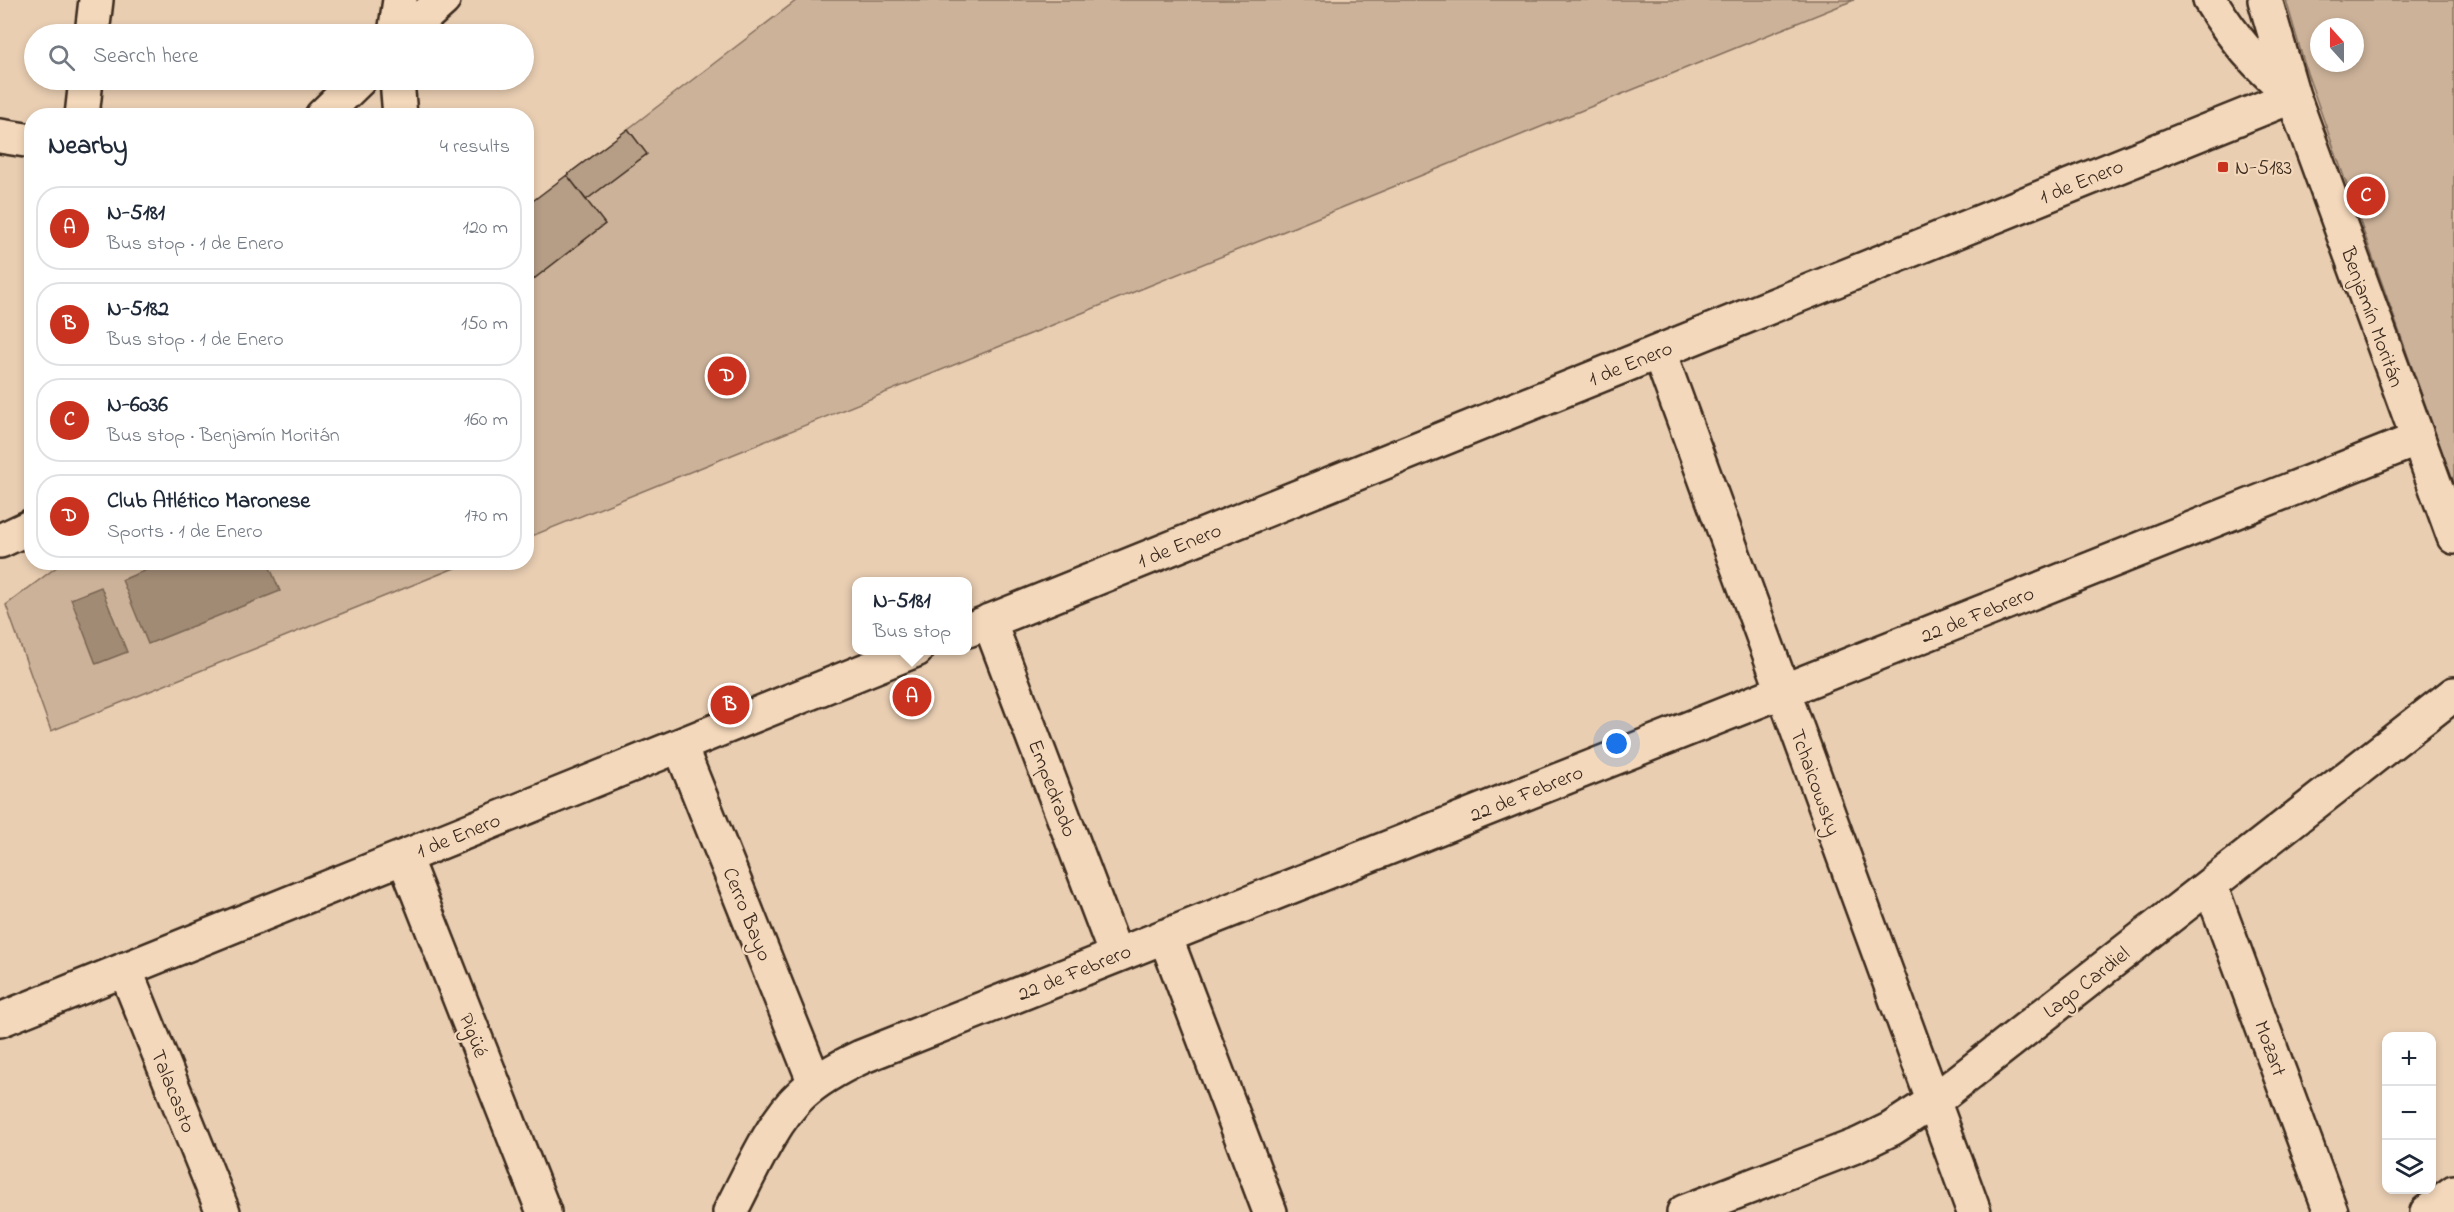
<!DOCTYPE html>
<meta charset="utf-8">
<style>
:root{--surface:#fff;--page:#f6f6f7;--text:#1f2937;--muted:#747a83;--line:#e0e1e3;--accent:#c8321e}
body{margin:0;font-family:"Indie Flower",sans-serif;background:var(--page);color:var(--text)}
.controls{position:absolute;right:18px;bottom:18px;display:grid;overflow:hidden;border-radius:12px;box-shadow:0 3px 9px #0003}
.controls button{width:54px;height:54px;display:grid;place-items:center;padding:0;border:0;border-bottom:2px solid var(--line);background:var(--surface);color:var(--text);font:30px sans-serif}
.compass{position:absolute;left:2310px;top:18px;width:54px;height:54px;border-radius:50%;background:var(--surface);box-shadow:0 3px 9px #0003;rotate:339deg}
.you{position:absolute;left:1617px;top:744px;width:21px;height:21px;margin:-15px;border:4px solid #fff;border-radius:50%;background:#1a73e8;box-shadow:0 0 0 9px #1a73e833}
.badge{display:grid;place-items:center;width:39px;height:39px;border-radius:50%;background:var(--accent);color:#fff;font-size:20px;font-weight:700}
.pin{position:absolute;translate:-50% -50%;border:3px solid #fff;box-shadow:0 2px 6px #0006}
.popup{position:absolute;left:852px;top:577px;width:120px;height:78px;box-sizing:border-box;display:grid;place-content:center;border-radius:12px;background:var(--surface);filter:drop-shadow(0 2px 4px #0005);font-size:20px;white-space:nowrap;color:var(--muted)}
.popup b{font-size:22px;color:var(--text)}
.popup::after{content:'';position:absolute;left:50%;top:100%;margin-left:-12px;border:12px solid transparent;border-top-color:var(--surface)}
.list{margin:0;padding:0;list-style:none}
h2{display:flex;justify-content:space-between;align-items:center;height:78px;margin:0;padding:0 24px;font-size:26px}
h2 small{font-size:20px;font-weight:400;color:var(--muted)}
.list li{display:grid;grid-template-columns:39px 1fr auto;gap:18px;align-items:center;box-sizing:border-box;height:84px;margin:0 12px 12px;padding:0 12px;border:2px solid var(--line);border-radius:24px}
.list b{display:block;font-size:22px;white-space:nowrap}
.list p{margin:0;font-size:20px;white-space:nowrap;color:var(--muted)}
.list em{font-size:20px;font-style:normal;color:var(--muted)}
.icon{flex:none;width:33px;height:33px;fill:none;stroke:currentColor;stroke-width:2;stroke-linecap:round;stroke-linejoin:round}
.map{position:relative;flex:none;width:2454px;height:1212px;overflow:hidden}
.search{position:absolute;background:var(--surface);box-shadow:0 3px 9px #0003;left:24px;top:24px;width:510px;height:66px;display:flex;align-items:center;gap:15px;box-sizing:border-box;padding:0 21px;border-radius:33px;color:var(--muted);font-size:22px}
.panel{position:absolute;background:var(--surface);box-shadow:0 3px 9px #0003;left:24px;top:108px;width:510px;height:462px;border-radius:24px}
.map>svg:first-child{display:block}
.green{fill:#ccb299;stroke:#846e5c;stroke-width:1.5;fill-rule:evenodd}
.water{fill:#a18b75;stroke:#786452;stroke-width:1.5}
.building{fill:#b59d86;stroke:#3b2a1e;stroke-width:1.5}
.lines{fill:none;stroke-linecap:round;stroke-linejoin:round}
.minor-casing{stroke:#3b2a1e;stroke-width:38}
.minor{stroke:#f4d8bb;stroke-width:33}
.poi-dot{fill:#c8321e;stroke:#f4d8bb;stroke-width:2}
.labels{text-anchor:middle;stroke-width:4.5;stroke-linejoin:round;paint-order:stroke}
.poi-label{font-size:21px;fill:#3b2a1e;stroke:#f4d8bb;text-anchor:start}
.street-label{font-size:21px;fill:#3b2a1e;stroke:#f4d8bb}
</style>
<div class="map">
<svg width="2454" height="1212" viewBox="0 0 2454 1212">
<rect width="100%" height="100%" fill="#e9ceb2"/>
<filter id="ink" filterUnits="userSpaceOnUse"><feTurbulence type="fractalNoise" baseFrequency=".0167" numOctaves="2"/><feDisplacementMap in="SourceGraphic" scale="12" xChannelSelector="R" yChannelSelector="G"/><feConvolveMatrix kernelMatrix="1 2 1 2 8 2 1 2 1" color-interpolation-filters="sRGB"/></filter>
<g filter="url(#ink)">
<path class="green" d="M 797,0 L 1854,0 L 527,538 L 527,206 Z
M 2286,0 L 2454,0 L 2454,485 L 2307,73 ZM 2319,27 L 2355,27 L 2355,63 L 2319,63 Z
M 62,563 L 467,563 L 51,731 L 6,605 Z"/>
<path class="water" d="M 165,562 L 268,563 L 280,591 L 148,644 L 122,580 Z
M 101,587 L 127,652 L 96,664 L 71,599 Z"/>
<path class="building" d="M 628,129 L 647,154 L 586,200 L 567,175 Z
M 567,175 L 605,224 L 526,285 L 526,206 Z"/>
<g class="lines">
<defs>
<path id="minor" d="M 2210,0 C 2235,41 2257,65 2293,96
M 2265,0 L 2293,96 L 2454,537
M 92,34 L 96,0
M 395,34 L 400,0
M 405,34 L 443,0
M 397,80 L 400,116
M 82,116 L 86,80
M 322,116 L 359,80
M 0,136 L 32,141
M 1659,352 L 1974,1212
M 0,541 L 32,526
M 989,621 L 1116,955
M 968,630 L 2293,96
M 680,746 L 815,1083
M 404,857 L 544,1212
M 2210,885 L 2331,1212
M 1165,936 L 1270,1212
M 125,969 L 223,1212
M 0,1020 L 916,650
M 730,1212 C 749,1176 772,1121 802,1094 C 819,1078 840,1067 861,1057 L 2418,439
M 1684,1212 L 1858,1145 L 1891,1129 L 1934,1101 L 2454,694
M 2427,1212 L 2454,1192"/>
</defs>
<use href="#minor" class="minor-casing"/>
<use href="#minor" class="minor"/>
</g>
</g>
<rect class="poi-dot" x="2217" y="161" width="12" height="12" rx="3"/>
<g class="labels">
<g class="poi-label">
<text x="2235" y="174">N-5183</text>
</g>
<g class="street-label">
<text transform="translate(2081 181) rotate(-22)" y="7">1 de Enero</text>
<text transform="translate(2373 317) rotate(70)" y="7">Benjamín Moritán</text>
<text transform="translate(1630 363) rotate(-22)" y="7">1 de Enero</text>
<text transform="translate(1179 545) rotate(-22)" y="7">1 de Enero</text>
<text transform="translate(1977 614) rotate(-22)" y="7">22 de Febrero</text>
<text transform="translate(1816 782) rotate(70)" y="7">Tchaicowsky</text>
<text transform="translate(1053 788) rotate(69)" y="7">Empedrado</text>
<text transform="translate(1526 793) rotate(-22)" y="7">22 de Febrero</text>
<text transform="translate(458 835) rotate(-22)" y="7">1 de Enero</text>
<text transform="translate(748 914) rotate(68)" y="7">Cerro Bayo</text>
<text transform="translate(1074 972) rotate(-22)" y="7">22 de Febrero</text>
<text transform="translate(2086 982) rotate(-38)" y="7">Lago Cardiel</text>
<text transform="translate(474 1035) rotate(68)" y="7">Pigüé</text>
<text transform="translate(2271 1048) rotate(70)" y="7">Mozart</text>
<text transform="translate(174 1091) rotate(68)" y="7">Talacasto</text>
</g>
</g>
</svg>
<div class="controls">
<button>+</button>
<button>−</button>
<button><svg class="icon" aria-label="layers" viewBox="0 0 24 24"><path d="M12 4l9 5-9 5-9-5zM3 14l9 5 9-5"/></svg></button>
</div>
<svg class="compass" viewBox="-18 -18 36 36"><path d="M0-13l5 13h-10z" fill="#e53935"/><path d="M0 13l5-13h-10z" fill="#747a83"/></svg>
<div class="you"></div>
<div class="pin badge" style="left:912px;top:697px">A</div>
<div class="popup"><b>N-5181</b>Bus stop</div>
<div class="pin badge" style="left:730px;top:705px">B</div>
<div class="pin badge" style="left:2366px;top:196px">C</div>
<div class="pin badge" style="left:727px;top:376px">D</div>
<div class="search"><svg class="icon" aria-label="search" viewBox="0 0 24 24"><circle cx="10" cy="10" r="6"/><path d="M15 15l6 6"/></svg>Search here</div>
<section class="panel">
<h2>Nearby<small>4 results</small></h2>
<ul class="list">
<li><span class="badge">A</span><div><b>N-5181</b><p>Bus stop · 1 de Enero</p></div><em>120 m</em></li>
<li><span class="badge">B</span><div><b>N-5182</b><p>Bus stop · 1 de Enero</p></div><em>150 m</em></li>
<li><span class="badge">C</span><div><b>N-6036</b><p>Bus stop · Benjamín Moritán</p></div><em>160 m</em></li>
<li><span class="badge">D</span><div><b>Club Atlético Maronese</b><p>Sports · 1 de Enero</p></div><em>170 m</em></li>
</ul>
</section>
</div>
